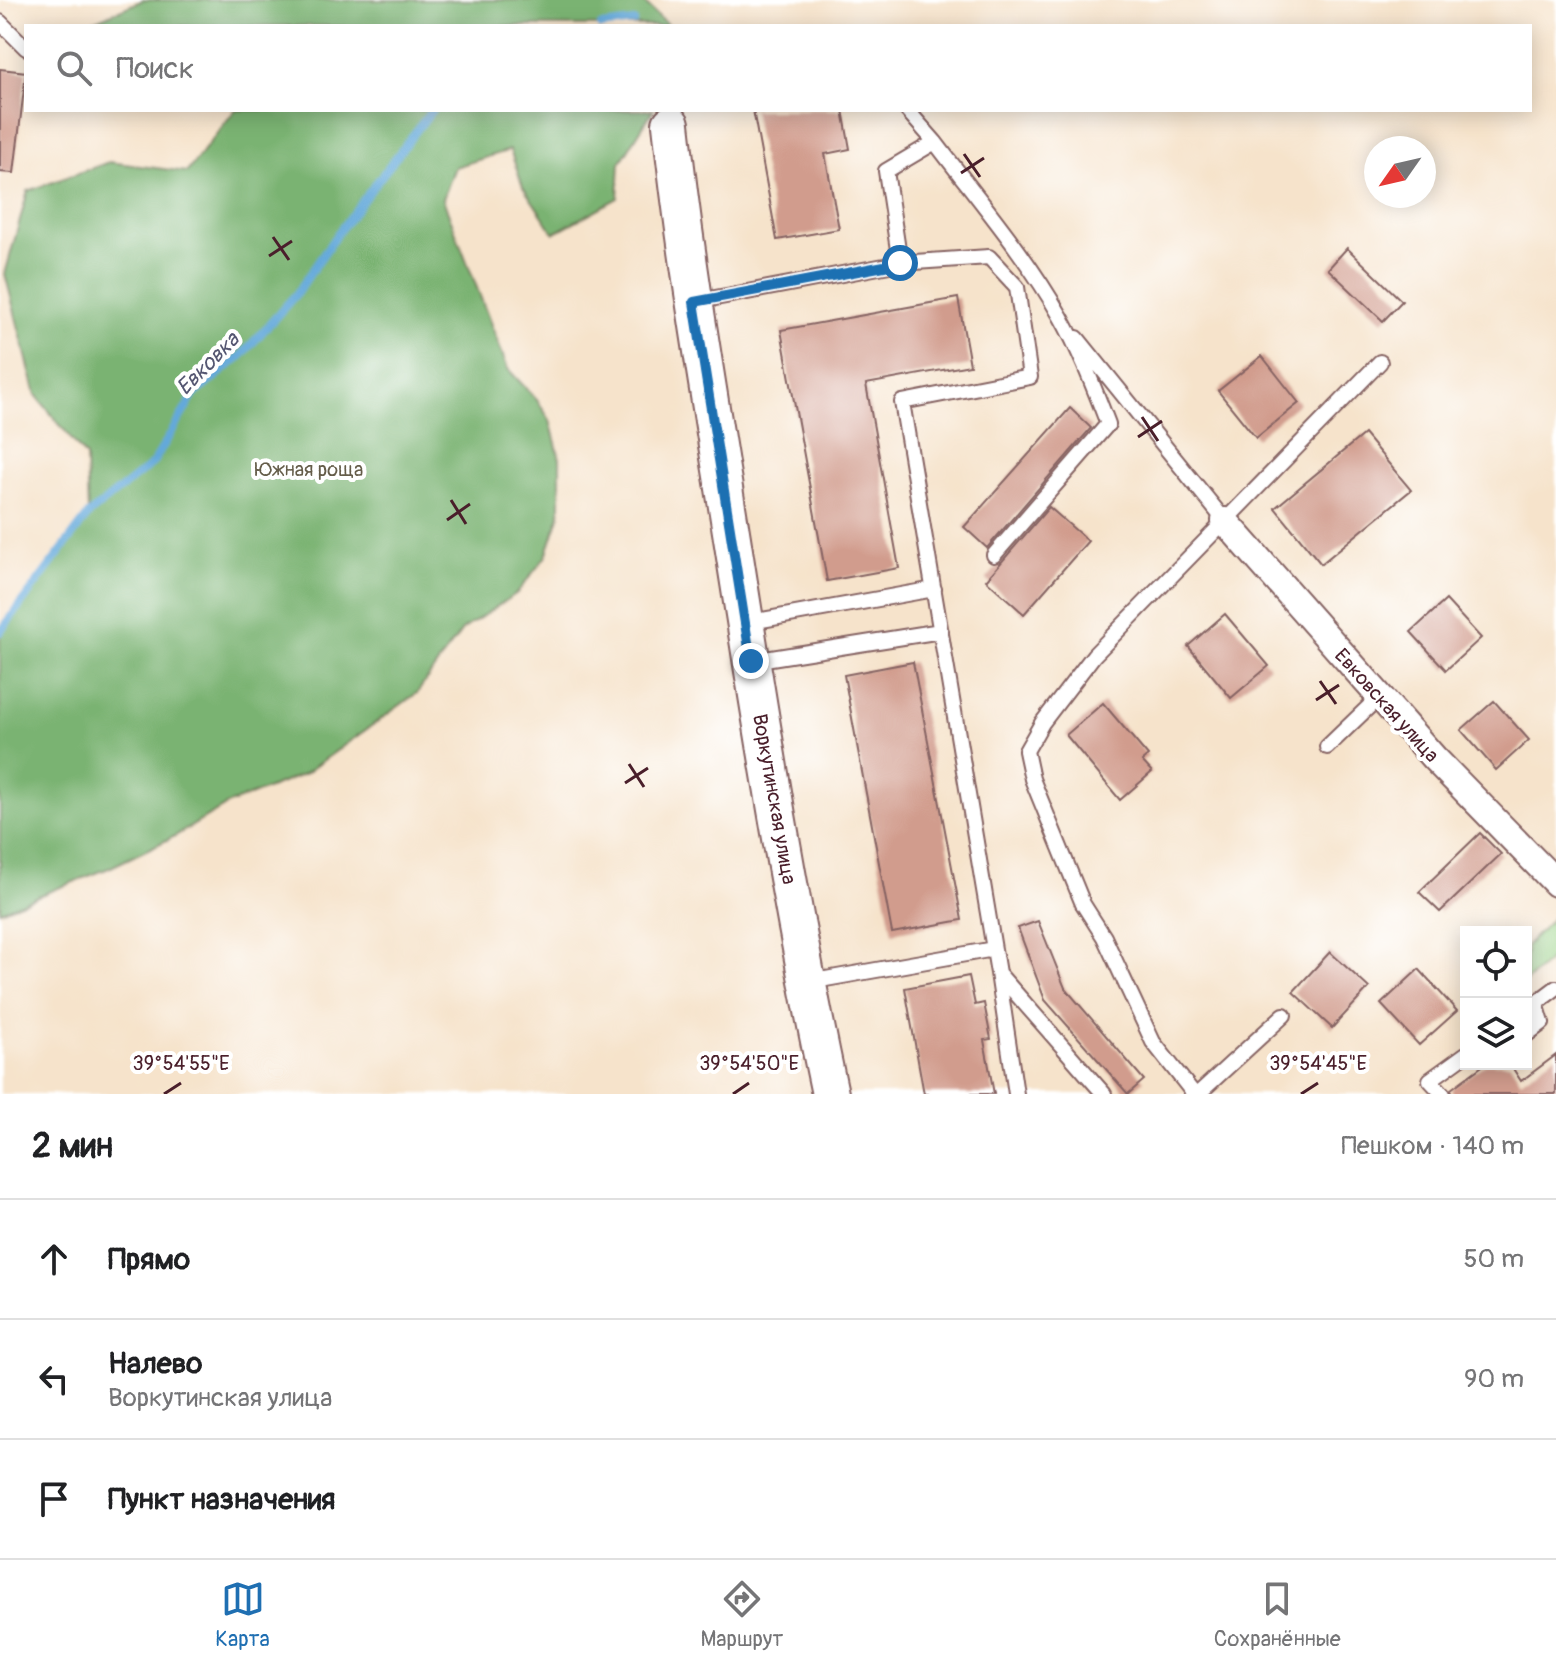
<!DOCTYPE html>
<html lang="ru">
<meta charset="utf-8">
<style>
:root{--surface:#fff;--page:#f6f6f6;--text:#202124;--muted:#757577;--line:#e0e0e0;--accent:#1f6fb2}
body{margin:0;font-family:Pangolin,sans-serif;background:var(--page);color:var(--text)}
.controls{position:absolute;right:24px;bottom:24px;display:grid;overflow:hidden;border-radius:0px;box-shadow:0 4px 20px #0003}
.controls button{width:72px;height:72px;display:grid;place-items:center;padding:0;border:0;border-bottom:2px solid var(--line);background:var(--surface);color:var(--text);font:40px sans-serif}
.compass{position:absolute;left:1364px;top:136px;width:72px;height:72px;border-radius:50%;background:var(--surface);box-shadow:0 4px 20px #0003;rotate:236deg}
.stop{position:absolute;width:24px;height:24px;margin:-18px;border:6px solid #1f6fb2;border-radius:50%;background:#fff}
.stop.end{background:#1f6fb2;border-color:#fff;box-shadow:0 2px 8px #0008}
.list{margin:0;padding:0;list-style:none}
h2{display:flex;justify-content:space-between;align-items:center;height:104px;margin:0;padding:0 32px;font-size:34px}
h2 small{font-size:26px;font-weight:400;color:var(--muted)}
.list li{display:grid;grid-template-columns:52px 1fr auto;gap:24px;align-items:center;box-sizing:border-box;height:120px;padding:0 32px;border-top:2px solid var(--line)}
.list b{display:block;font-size:30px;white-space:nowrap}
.list p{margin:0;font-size:26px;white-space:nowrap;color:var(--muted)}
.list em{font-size:26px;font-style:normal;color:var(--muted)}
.icon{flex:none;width:44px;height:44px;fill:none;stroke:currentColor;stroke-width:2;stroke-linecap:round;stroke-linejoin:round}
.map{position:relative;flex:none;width:1556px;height:1094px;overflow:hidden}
.search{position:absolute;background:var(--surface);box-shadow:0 4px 20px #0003;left:24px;right:24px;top:24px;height:88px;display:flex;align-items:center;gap:20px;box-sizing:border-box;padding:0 28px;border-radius:0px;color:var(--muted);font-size:30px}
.sheet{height:464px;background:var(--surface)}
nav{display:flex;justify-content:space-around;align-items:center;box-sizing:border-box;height:112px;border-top:2px solid var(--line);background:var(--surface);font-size:22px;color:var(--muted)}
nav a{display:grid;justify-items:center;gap:4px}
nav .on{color:var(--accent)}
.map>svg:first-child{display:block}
.green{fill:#98d184;stroke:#717858;stroke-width:2}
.forest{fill:#7ab372;stroke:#62694e;stroke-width:2}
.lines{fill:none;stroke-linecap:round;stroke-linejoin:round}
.stream{stroke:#64a9da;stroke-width:8}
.building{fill:#d19c8d}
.lane-casing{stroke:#866463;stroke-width:18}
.street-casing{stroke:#866463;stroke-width:30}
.secondary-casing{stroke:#866463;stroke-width:40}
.lane{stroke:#fff;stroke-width:14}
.street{stroke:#fff;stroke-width:26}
.secondary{stroke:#fff;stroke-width:36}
.route{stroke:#1f6fb2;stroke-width:10}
.ticks{fill:none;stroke:#4a1f2b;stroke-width:3}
.labels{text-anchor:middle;stroke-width:8;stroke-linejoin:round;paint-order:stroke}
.park-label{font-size:20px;fill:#655d4a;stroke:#fff}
.street-label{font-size:20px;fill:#4a1f2b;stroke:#fff}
.water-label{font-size:22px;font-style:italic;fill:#545671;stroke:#fff}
.ticks-label{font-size:20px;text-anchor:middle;fill:#4a1f2b;stroke:#fff;stroke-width:8;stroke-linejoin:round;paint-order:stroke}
</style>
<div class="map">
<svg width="1556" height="1094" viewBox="0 0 1556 1094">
<rect width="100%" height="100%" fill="#fff"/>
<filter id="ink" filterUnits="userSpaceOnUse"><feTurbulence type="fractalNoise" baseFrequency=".0125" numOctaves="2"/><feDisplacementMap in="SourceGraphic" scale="16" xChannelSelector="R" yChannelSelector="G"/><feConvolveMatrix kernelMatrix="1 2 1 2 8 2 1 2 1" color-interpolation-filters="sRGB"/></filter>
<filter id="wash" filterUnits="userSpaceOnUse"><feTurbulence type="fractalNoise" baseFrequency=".006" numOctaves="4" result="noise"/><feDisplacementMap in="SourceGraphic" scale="32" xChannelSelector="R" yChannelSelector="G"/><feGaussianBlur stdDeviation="1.8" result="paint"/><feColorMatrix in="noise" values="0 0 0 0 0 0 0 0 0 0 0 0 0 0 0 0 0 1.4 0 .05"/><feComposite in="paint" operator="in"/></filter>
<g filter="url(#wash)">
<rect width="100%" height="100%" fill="#f6e3cb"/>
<path class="green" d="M 1556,915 L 1556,954 L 1526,982 L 1526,946 Z"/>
<path class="forest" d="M 143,0 L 641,0 L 669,26 L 82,26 Z
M 235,110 L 653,110 L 620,163 L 618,198 L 554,233 L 523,187 L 510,150 L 455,167 L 443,199 L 508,369 L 537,400 L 550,420 L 560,459 L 560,514 L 546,556 L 517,593 L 462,630 L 417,693 L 304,774 L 229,804 L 175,836 L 109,868 L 0,911 L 0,632 L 88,514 L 86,457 L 36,395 L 5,274 L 28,191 L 109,162 L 187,172 Z"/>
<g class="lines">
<path class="stream" d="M 601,26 L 634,22
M 0,632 L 88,515 L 153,463 L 194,395 L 241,356 L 297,293 L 337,234 L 432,110"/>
</g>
<g id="blocks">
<path class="building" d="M 0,69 L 26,72 L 14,173 L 0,172 Z
M 753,110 L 843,110 L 850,149 L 825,154 L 839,229 L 777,240 Z
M 1347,248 L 1402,301 L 1383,321 L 1328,269 Z
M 958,298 L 970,365 L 866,384 L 899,568 L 827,581 L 781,330 Z
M 1262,356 L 1299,403 L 1256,438 L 1218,391 Z
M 1070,408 L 1091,428 L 987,548 L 964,527 Z
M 1364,434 L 1411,490 L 1321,564 L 1275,508 Z
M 1049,507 L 1088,541 L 1024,614 L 986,580 Z
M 1446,600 L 1481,638 L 1446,670 L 1411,632 Z
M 1225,614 L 1269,666 L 1231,698 L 1188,646 Z
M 913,662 L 962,920 L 892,933 L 844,675 Z
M 1494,701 L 1529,740 L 1496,770 L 1461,730 Z
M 1103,703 L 1148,756 L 1142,761 L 1152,772 L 1120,800 L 1066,735 Z
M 1480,833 L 1501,854 L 1440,912 L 1419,892 Z
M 1038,921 L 1065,988 L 1144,1080 L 1128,1094 L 1045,1000 L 1018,928 Z
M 1330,952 L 1369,988 L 1332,1028 L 1293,992 Z
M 1419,969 L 1457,1011 L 1419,1045 L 1381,1004 Z
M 969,976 L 975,1005 L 984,1003 L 991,1039 L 984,1040 L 994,1094 L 924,1094 L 905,988 Z
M 1556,1055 L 1556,1094 L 1453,1094 L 1451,1089 L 1485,1064 L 1510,1064 L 1521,1081 Z"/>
</g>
</g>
<g filter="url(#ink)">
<use href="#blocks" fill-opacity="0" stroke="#866463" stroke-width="2"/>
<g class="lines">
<defs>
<path id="lane" d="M 0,22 L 26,48
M 935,142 C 978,199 1026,255 1061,317 C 1080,351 1094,388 1108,424 L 994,555
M 900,263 L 989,257 L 1017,287 L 1030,377 L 902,402 L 998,973 L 1104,1094
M 694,302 L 900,263 L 886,171 L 935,142 L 907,110
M 1077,338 L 1225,521
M 745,623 L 934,589
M 752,661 L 941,631
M 1327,747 L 1379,697
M 998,973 L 1016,1094
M 809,982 L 994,949
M 1526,1035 L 1542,1023 L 1536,1003 L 1556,988
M 1194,1094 L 1153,1042 L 1104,937 L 1083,904 L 1032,779 L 1026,751 L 1042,723 L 1094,655 L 1380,362
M 1198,1094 L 1284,1015
M 1443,1094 L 1430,1080 L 1466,1054"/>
<path id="street" d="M 1225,521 L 1434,758 L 1556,883"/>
<path id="secondary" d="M 671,124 C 686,263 710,400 732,538 C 761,724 791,910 830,1094"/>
</defs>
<use href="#lane" class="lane-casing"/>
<use href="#street" class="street-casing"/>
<use href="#secondary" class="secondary-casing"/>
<use href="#lane" class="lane"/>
<use href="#street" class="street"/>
<use href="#secondary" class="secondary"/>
</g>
</g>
<g class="lines" filter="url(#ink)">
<path class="route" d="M 751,661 L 694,302 L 900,263"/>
</g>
<path class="ticks" d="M 964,154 L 980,177M 961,173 L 984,158M 273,237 L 289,260M 269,256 L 292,241M 1142,417 L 1158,441M 1138,437 L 1162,421M 451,500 L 466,524M 447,520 L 470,504M 1320,681 L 1336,704M 1316,700 L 1339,685M 629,764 L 644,787M 625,783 L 648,768M 164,1094 L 181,1083M 733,1094 L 749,1083M 1301,1094 L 1318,1083"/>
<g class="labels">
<g class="park-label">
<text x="309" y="476">Южная роща</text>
</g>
<g class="street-label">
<text transform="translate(1387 705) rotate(48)" y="7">Евковская улица</text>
<text transform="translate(775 799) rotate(80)" y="7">Воркутинская улица</text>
</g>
<g class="water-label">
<text transform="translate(207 363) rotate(-45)" y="8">Евковка</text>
</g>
</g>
<g class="ticks-label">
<text x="181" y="1070">39°54'55"E</text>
<text x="749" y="1070">39°54'50"E</text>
<text x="1318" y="1070">39°54'45"E</text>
</g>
</svg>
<div class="controls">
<button><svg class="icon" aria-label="locate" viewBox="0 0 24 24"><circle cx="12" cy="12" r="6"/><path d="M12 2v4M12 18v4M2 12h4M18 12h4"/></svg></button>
<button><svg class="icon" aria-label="layers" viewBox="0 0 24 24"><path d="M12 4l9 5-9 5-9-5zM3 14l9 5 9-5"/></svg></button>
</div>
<svg class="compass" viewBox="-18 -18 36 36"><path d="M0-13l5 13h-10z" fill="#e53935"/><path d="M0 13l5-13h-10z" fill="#757577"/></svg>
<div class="stop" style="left:900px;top:263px"></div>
<div class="stop end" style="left:751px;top:661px"></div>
<div class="search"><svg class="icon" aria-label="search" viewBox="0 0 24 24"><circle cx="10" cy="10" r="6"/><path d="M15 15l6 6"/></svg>Поиск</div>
</div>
<section class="sheet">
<h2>2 мин<small>Пешком · 140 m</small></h2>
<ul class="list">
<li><svg class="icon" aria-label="ahead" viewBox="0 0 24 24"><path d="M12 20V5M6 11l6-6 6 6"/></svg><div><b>Прямо</b></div><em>50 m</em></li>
<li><svg class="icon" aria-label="left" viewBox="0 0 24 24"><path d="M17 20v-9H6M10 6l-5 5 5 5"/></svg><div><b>Налево</b><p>Воркутинская улица</p></div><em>90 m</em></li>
<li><svg class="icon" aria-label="arrive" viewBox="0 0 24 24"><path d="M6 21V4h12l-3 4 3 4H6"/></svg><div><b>Пункт назначения</b></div></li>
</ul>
</section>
<nav>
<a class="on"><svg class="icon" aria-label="map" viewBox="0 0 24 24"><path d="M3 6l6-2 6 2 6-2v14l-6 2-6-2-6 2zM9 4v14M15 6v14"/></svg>Карта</a>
<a><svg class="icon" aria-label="directions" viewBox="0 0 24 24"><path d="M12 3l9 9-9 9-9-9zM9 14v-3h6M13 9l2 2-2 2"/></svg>Маршрут</a>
<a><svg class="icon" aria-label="saved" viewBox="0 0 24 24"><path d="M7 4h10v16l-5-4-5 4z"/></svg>Сохранённые</a>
</nav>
